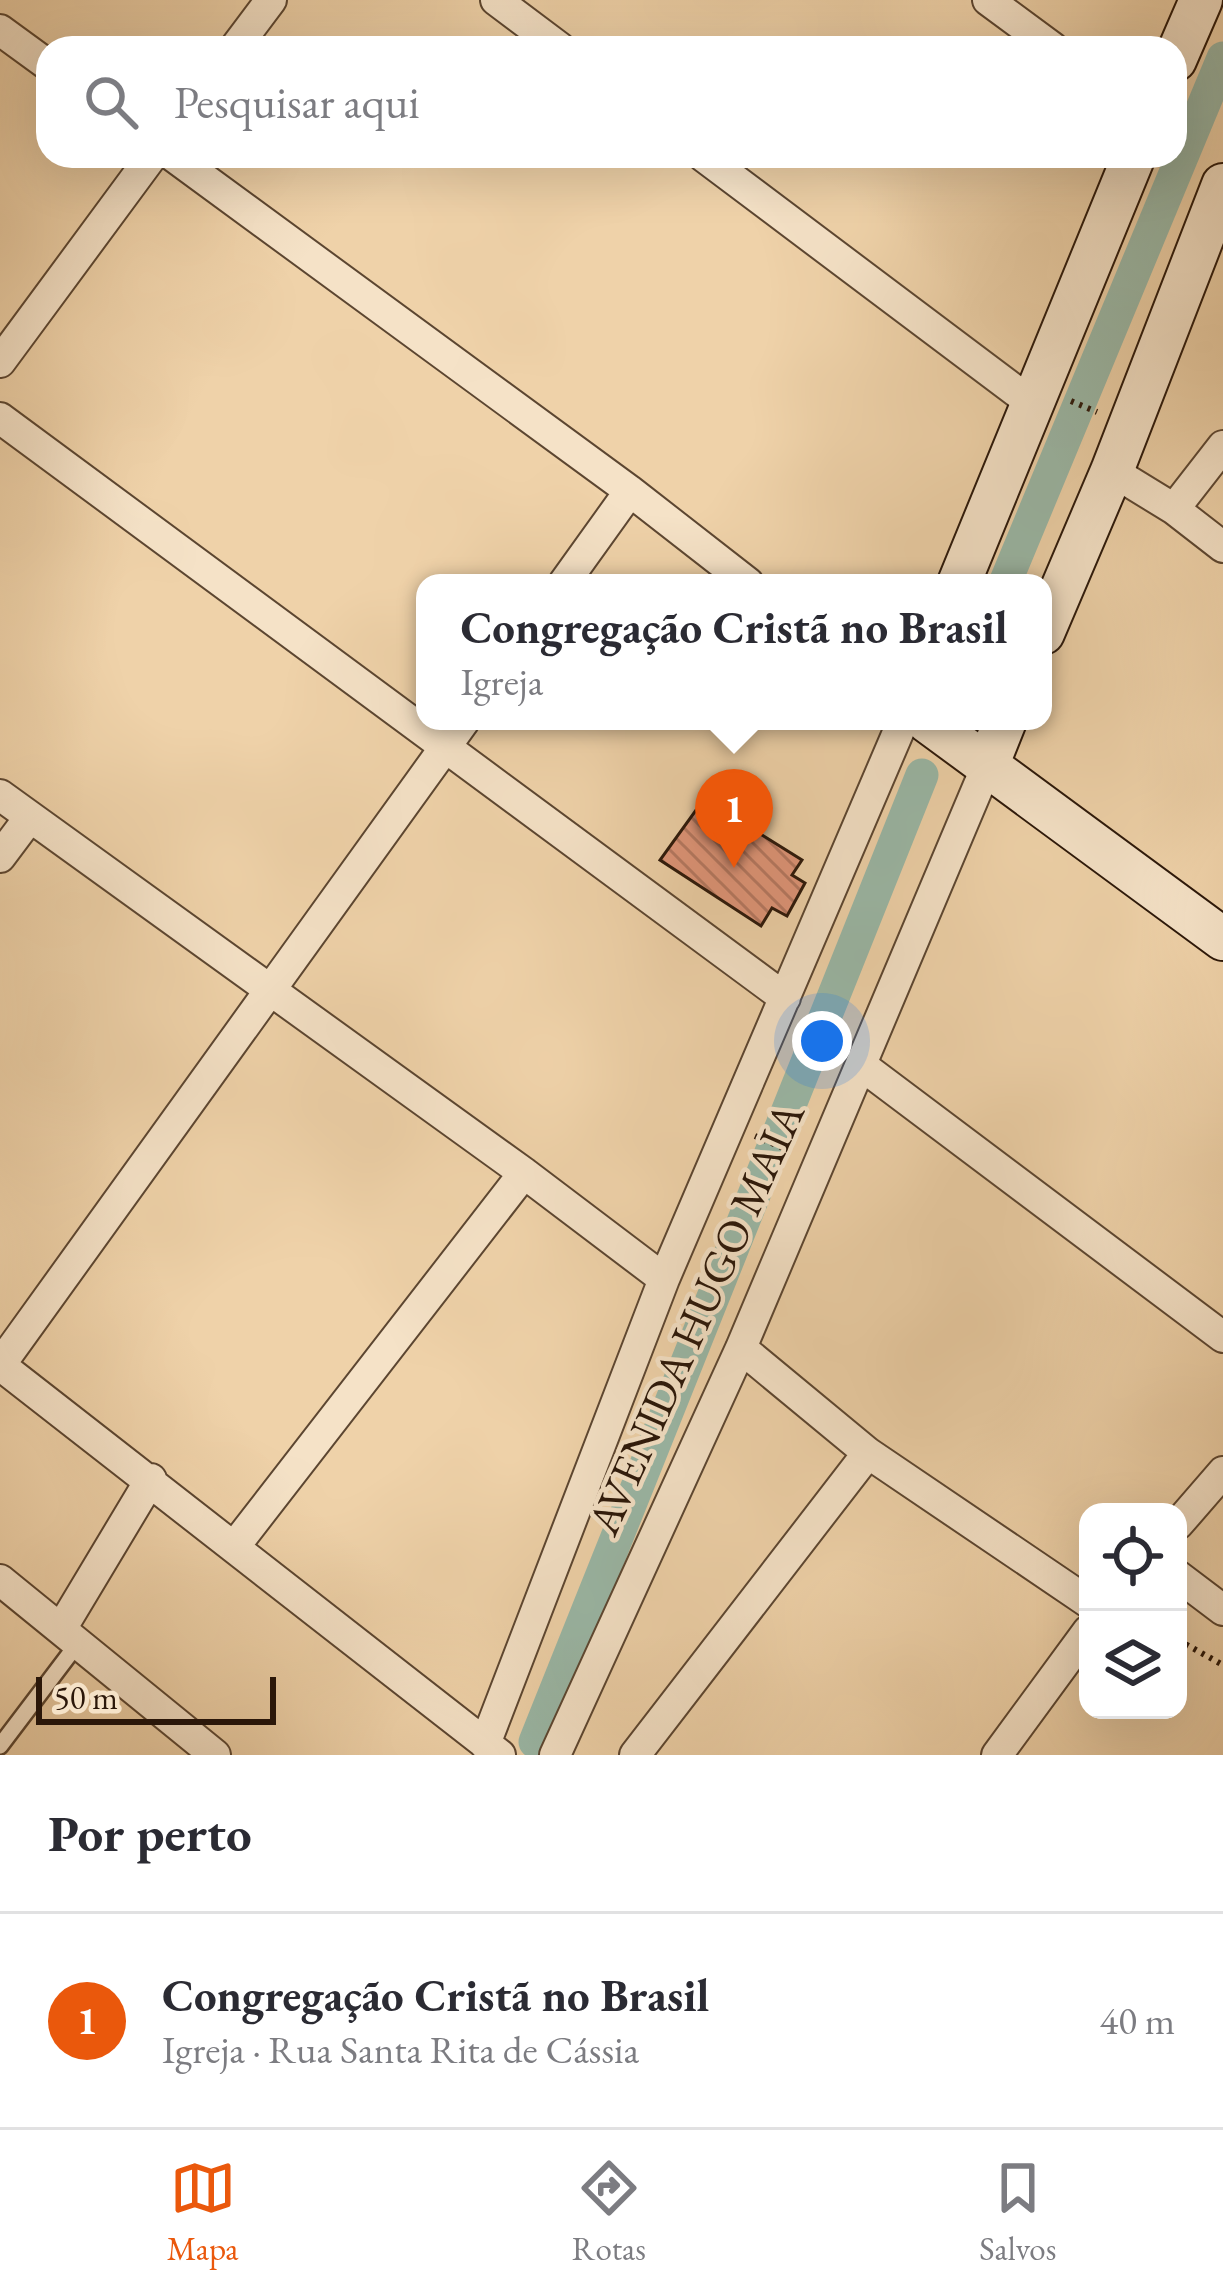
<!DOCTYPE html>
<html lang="pt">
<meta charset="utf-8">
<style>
:root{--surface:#fff;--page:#f2f2f3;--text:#2b2b33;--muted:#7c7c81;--line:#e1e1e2;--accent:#ea580c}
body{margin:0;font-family:"EB Garamond",serif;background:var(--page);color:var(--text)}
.controls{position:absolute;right:36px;bottom:36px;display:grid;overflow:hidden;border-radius:24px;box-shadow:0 12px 48px #0002}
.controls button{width:108px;height:108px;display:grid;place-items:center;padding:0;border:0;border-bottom:3px solid var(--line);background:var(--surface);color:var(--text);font:60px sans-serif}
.scale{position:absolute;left:36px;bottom:30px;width:240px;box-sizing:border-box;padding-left:12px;border:6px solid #2b1709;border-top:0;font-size:33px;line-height:42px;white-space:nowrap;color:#2b1709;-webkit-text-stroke:9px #f5e2c7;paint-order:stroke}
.you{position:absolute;left:822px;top:1041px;width:42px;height:42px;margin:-30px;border:9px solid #fff;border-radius:50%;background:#1a73e8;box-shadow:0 0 0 18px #1a73e833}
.badge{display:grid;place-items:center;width:78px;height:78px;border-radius:50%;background:var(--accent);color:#fff;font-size:39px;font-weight:700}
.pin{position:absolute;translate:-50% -99px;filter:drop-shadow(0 3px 6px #0008)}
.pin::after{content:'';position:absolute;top:63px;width:42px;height:36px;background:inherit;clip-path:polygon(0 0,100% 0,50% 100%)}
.popup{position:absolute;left:416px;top:574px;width:636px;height:156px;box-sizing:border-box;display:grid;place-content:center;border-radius:24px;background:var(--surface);filter:drop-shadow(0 3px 9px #0005);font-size:39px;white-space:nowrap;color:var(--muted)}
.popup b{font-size:45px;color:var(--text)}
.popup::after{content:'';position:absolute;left:50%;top:100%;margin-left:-24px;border:24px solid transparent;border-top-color:var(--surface)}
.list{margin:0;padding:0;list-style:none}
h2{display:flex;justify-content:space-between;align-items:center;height:156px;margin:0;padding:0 48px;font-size:51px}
h2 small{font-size:39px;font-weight:400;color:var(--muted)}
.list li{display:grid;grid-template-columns:78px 1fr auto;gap:36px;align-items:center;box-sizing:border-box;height:216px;padding:0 48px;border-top:3px solid var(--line)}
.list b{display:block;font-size:45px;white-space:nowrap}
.list p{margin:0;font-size:39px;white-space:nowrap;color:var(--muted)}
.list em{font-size:39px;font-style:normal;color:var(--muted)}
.icon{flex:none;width:66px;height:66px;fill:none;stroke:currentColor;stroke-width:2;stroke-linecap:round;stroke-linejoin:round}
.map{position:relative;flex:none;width:1223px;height:1755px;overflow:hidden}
.search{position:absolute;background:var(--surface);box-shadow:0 12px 48px #0002;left:36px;right:36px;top:36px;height:132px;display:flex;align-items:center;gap:30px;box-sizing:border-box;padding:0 42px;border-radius:36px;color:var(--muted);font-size:45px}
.sheet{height:372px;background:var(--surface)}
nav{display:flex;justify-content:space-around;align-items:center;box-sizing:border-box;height:168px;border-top:3px solid var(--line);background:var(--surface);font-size:33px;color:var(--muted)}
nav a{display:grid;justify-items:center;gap:6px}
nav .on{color:var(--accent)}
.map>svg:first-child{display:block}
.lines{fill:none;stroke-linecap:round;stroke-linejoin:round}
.canal{stroke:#9ab8a7;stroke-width:33}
.building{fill:url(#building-back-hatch);stroke:#2b1709;stroke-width:3}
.lane-casing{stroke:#5c4631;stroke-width:20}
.street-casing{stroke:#5c4631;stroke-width:34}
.secondary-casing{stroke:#2b1709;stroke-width:46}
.path{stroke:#2b1709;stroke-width:6;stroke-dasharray:3 6;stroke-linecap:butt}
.lane{stroke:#f5e2c7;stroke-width:15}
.street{stroke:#f5e2c7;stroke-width:30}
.secondary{stroke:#f5e2c7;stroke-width:42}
.labels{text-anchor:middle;stroke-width:9;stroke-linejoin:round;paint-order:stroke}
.street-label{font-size:45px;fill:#2b1709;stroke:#f5e2c7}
</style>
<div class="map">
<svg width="1223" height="1755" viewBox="0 0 1223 1755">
<defs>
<pattern id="building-back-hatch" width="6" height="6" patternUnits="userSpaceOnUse" patternTransform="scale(3)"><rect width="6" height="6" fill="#e1967a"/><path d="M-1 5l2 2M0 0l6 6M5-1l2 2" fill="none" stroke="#b77962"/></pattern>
</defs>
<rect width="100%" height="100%" fill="#efd2a9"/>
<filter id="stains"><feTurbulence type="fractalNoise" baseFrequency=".00167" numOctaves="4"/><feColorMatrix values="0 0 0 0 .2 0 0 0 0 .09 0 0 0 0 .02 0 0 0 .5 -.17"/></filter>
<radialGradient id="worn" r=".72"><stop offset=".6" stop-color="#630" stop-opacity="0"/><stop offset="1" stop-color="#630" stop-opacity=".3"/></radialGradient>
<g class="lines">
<path class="canal" d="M 1005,583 L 1223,58
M 535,1742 L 922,775"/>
</g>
<path class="building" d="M 704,799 L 802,860 L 792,875 L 805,883 L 787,916 L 772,908 L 761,926 L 660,860 Z"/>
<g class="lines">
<defs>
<path id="lane" d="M 0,1746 L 78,1643"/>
<path id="street" d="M 496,0 L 560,48
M 988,0 L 1053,48
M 0,30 L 48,65
M 235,48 L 271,0
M 173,156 L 630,491 L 748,583
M 703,156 L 1033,404
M 0,362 L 152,156
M 0,418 L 785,998
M 1112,471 L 1174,509 L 1223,547
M 1174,509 L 1223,446
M 564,583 L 630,491
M 464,721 L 0,1365 L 500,1755
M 0,795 L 524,1173 L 664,1279
M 0,857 L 30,817
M 861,1065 L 1223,1337
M 741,1348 L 868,1453 L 1088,1602
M 1178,1524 L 1223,1472
M 234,1547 L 524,1173
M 1178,1576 L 1223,1610
M 0,1580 L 215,1755
M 61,1629 L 151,1479
M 485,1744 L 664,1279 L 903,721
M 555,1755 L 741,1348 L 987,766
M 635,1755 L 868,1453
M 997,1755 L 1088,1631"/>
<path id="secondary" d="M 1175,60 L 1201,0
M 959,583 L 1134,156
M 1043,633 L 1112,471 L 1223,185
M 927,721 L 1223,939
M 987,766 L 1005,721"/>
</defs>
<use href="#lane" class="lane-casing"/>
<use href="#street" class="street-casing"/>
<use href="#secondary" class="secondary-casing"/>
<path class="path" d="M 1071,401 L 1097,412
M 755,1136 L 793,1152
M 1178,1640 L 1223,1665"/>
<use href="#lane" class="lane"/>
<use href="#street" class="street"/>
<use href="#secondary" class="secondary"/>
</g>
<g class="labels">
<g class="street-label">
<text transform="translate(695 1318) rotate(-66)" y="16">AVENIDA HUGO MAIA</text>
</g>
</g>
<rect width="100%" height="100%" filter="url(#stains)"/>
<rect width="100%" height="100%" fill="url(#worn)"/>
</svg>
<div class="controls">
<button><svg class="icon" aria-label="locate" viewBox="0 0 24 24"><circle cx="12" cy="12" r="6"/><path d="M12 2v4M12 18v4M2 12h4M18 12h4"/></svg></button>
<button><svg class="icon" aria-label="layers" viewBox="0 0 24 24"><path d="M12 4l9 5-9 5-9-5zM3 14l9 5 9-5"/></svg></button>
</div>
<div class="scale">50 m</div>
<div class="you"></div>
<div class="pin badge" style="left:734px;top:868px">1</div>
<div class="popup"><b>Congregação Cristã no Brasil</b>Igreja</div>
<div class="search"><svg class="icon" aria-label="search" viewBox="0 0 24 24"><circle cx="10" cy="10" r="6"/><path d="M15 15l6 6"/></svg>Pesquisar aqui</div>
</div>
<section class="sheet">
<h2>Por perto<small></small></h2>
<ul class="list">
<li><span class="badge">1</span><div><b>Congregação Cristã no Brasil</b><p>Igreja · Rua Santa Rita de Cássia</p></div><em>40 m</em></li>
</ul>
</section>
<nav>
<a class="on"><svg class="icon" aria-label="map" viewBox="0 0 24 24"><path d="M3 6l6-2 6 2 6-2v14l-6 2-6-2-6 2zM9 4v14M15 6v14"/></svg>Mapa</a>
<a><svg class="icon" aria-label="directions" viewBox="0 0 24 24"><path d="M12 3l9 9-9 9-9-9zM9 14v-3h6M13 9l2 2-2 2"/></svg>Rotas</a>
<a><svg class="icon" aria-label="saved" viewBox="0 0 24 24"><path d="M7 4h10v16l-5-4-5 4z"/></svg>Salvos</a>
</nav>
